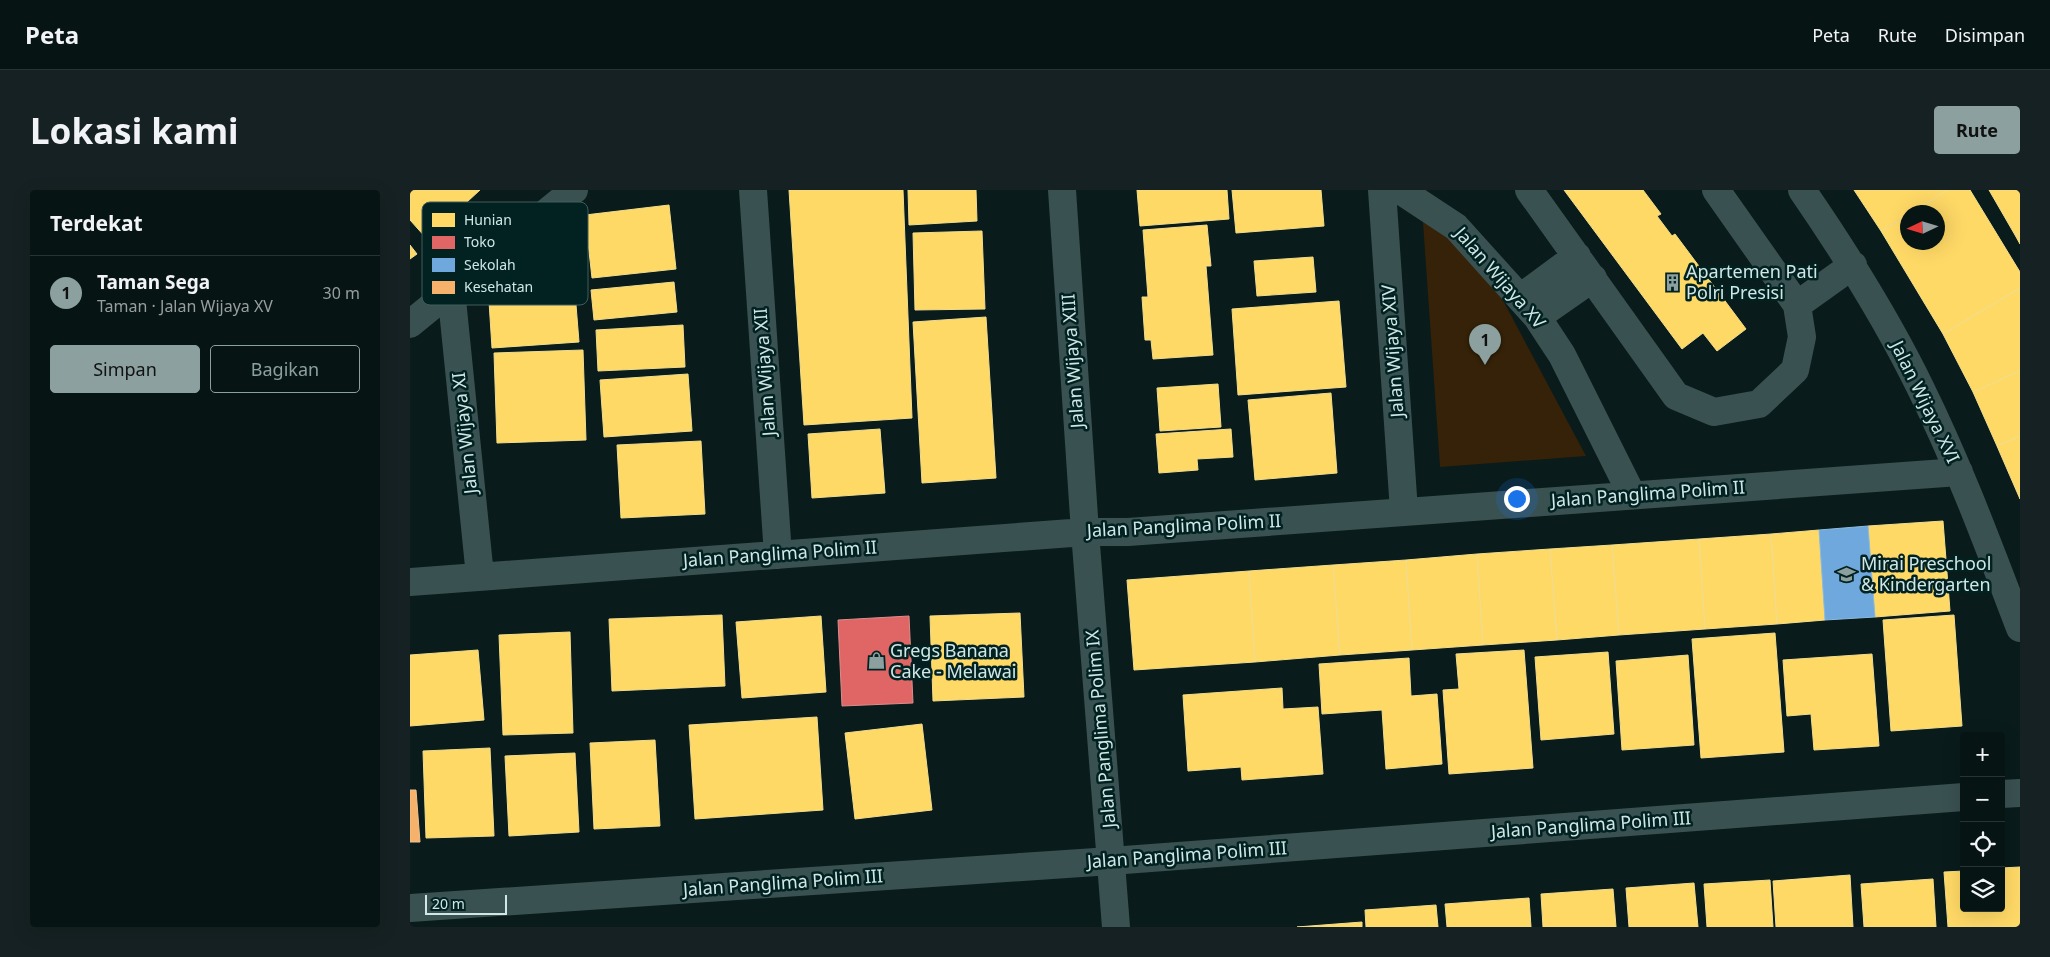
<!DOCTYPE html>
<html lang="id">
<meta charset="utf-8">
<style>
:root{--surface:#071414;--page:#152122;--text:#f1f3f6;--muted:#989ea0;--line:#283334;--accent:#8ba09f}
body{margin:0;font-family:"Noto Sans",sans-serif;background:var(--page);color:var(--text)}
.controls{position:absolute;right:15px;bottom:15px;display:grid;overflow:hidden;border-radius:5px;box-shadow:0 5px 20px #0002}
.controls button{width:45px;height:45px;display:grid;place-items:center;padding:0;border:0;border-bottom:1px solid var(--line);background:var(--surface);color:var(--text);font:25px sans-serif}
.compass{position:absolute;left:1490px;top:15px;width:45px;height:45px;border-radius:50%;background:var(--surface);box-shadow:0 5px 20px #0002;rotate:266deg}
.scale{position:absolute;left:15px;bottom:12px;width:82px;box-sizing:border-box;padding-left:5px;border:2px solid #d1e7e6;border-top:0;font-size:14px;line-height:18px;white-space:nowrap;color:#d1e7e6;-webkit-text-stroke:4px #022222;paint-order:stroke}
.you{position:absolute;left:1106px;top:308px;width:18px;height:18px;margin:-12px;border:4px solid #fff;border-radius:50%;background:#1a73e8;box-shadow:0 0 0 8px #1a73e833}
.badge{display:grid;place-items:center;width:32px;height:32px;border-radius:50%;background:var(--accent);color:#111;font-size:16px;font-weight:700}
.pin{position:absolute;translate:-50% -41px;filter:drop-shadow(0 1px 2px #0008)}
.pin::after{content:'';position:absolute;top:26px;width:18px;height:15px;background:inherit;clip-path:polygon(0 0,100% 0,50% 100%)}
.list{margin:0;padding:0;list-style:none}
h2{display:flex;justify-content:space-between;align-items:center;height:65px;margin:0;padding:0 20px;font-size:21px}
h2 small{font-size:16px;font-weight:400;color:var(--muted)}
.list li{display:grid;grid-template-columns:32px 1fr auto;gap:15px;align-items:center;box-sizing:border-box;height:75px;padding:0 20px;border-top:1px solid var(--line)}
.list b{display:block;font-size:19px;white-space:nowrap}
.list p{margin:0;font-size:16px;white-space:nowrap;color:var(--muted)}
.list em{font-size:16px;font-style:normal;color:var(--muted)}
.actions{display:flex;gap:10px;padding:15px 20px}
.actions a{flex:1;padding:11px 0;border:1px solid var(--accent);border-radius:5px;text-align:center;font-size:18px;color:var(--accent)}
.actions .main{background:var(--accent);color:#111}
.icon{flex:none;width:28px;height:28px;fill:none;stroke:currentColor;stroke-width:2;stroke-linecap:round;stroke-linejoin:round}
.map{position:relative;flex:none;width:1610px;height:737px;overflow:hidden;border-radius:5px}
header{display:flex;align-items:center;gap:30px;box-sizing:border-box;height:70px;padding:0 25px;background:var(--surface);border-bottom:1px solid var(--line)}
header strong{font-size:24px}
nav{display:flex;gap:28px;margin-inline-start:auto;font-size:18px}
.intro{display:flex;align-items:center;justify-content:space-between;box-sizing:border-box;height:120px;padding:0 30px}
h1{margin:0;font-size:35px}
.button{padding:12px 22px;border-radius:5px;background:var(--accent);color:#111;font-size:18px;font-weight:700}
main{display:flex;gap:30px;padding:0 30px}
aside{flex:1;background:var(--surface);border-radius:5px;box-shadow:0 5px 20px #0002}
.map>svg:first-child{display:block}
.green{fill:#352208}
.homes{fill:#ffd966;stroke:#f1dd8c}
.shops{fill:#e06666;stroke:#dc8d8c}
.schools{fill:#6fa8dc;stroke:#8cbbdf}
.health{fill:#f6b26b;stroke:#ebc290}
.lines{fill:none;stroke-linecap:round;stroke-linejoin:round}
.minor{stroke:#3a5151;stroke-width:28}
.labels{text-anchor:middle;stroke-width:5;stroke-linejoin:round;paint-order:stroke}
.poi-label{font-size:18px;fill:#d1e7e6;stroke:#022222;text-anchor:start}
.street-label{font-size:18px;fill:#d1e7e6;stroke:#022222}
.key{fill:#022222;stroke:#405d5d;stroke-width:1}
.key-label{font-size:14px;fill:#d1e7e6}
</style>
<header>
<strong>Peta</strong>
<nav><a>Peta</a><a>Rute</a><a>Disimpan</a></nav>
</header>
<div class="intro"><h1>Lokasi kami</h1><a class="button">Rute</a></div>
<main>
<aside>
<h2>Terdekat<small></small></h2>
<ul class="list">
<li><span class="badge">1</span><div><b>Taman Sega</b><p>Taman · Jalan Wijaya XV</p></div><em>30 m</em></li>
</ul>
<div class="actions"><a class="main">Simpan</a><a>Bagikan</a></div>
</aside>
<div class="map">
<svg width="1610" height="737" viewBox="0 0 1610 737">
<rect width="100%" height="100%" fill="#091b1b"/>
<path class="green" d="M 1012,18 L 1079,84 L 1176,266 L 1030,277 Z"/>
<path class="homes" d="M 0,0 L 70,0 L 17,49 L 0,30 Z
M 379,0 L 493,0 L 502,228 L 394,235 Z
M 498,0 L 566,0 L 567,31 L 499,35 Z
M 727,0 L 817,0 L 819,29 L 730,36 Z
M 822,0 L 911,0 L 914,36 L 826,43 Z
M 1154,0 L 1233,0 L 1251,24 L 1247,26 L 1262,46 L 1265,44 L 1336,139 L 1307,161 L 1293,143 L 1272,159 Z
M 1444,0 L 1538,0 L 1471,41 Z
M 1538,0 L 1560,0 L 1610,82 L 1610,98 L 1533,144 L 1471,41 L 1498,25 L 1498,52 L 1528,52 L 1528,22 L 1501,22 Z
M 1579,0 L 1610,0 L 1610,42 L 1605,45 Z
M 259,15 L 266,79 L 182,88 L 175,25 Z
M 797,35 L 801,76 L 796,76 L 803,165 L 743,169 L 741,150 L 735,150 L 732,107 L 738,107 L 733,40 Z
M 572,41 L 575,119 L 505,120 L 503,43 Z
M 1610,42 L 1610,54 L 1605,45 Z
M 0,55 L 7,64 L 0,69 Z
M 903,67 L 906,102 L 847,106 L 844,71 Z
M 164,90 L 169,152 L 82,158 L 78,96 Z
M 264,92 L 267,122 L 184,130 L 181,100 Z
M 1610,98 L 1610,181 L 1563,202 L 1533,144 Z
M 929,111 L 936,197 L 828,205 L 822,119 Z
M 576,127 L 586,288 L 512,293 L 503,132 Z
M 273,135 L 275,177 L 188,181 L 186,140 Z
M 173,160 L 176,250 L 87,253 L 84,163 Z
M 1610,181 L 1610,246 L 1587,256 L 1563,202 Z
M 278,184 L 282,241 L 194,247 L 190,190 Z
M 808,194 L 811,237 L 750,241 L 747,198 Z
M 921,203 L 927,283 L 845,290 L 838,210 Z
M 470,239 L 475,303 L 402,308 L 398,244 Z
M 821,239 L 823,267 L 787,269 L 788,280 L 749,283 L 746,244 Z
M 1610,246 L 1610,309 L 1587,256 Z
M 291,251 L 295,324 L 211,328 L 207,255 Z
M 1533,331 L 1540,421 L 1465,427 L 1458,336 Z
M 1409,340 L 1415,430 L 1367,434 L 1361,344 Z
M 1361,344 L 1367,434 L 1295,439 L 1289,349 Z
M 1289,349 L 1295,439 L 1209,445 L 1202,355 Z
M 1202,355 L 1209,445 L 1147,450 L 1140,359 Z
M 1140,359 L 1147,450 L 1073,455 L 1067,364 Z
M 1067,364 L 1073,455 L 1002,460 L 996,370 Z
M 996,370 L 1002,460 L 930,465 L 923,375 Z
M 923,375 L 930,465 L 845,472 L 839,381 Z
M 839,381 L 845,472 L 724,480 L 717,390 Z
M 610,423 L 614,507 L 523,511 L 520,426 Z
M 312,425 L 315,496 L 202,501 L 199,429 Z
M 1544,425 L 1552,536 L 1481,541 L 1473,430 Z
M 411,426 L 416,502 L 332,508 L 326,432 Z
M 160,442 L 163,543 L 93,545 L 89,445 Z
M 1365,443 L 1374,562 L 1291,568 L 1282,449 Z
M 68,460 L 74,530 L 0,536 L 0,465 Z
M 1114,460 L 1123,578 L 1039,584 L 1033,500 L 1049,499 L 1046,464 Z
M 1198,462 L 1204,544 L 1131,550 L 1125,467 Z
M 1462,464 L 1469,556 L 1404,560 L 1401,524 L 1377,526 L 1373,470 Z
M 1278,465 L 1284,555 L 1212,560 L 1206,471 Z
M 999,468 L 1001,506 L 1027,504 L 1032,574 L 976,579 L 972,520 L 912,524 L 909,474 Z
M 872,498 L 873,519 L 908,517 L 913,584 L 832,590 L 831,577 L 778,581 L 773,505 Z
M 407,527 L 413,620 L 285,629 L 279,535 Z
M 512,534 L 522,620 L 445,629 L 435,543 Z
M 245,550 L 250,636 L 184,639 L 180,553 Z
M 80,558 L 84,646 L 16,648 L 13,561 Z
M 165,563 L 169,642 L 99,646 L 95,566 Z
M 1610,677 L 1610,737 L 1538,737 L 1534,682 L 1554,681 L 1554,718 L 1591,718 L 1591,678 Z
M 1440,685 L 1443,737 L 1366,737 L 1363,691 Z
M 1523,689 L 1526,737 L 1454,737 L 1451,694 Z
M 1360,690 L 1363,737 L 1297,737 L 1294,694 Z
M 1284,693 L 1288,737 L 1219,737 L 1216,698 Z
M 1203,699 L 1206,737 L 1133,737 L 1131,704 Z
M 1119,708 L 1121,737 L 1037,737 L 1035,714 Z
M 1026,715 L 1028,737 L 956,737 L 955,720 Z
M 952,732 L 952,737 L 887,737 Z"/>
<path class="shops" d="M 499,426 L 503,513 L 432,516 L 428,430 Z"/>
<path class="schools" d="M 1458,336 L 1465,427 L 1415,430 L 1409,340 Z"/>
<path class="health" d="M 0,600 L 6,600 L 10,652 L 0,652 Z"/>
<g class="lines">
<path class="minor" d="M 343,0 L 368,365
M 652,0 L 675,342 L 706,737
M 972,0 L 994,321
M 990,0 L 1046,37 L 1127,127 L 1152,165 L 1222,305
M 1119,0 L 1266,206 L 1304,222 L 1349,214 L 1385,180 L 1392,147 L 1387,115 L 1306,0
M 1392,0 C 1436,64 1477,129 1511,199 C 1549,276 1579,357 1610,438
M 41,100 L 70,386
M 1110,108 L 1167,66
M 1387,115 L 1443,75
M 1127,127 L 1183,88
M 0,134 L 164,0
M 0,392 L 675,342 L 718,342 L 1549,282
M 1591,604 L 1610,603
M 0,718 L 701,671 L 1554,607"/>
</g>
<defs>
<symbol id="building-bare" viewBox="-9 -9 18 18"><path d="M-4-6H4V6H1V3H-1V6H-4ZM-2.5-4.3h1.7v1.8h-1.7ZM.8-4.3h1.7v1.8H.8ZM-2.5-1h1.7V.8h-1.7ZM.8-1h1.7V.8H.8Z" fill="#8ba09f" stroke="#022222" stroke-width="2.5" paint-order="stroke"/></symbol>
<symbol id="school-bare" viewBox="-9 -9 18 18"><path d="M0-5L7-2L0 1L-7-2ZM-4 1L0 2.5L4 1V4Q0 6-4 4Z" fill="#8ba09f" stroke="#022222" stroke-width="2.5" paint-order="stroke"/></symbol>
<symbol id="shop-bare" viewBox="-9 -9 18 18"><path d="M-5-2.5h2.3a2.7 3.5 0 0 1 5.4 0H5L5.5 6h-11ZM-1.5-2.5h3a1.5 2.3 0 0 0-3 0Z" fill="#8ba09f" stroke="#022222" stroke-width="2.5" paint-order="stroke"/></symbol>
</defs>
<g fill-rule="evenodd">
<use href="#building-bare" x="1250" y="80" width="25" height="25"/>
<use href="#school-bare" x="1424" y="372" width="25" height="25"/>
<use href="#shop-bare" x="454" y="458" width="25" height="25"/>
</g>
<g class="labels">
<g class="poi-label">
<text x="1276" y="88">Apartemen Pati<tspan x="1276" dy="21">Polri Presisi</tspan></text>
<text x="1451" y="380">Mirai Preschool<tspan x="1451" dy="21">&amp; Kindergarten</tspan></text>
<text x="480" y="467">Gregs Banana<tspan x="480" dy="21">Cake - Melawai</tspan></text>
</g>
<g class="street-label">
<text transform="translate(1090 88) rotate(49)" y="6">Jalan Wijaya XV</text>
<text transform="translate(983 161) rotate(-94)" y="6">Jalan Wijaya XIV</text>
<text transform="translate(663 171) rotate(-94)" y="6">Jalan Wijaya XIII</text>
<text transform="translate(355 182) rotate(-94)" y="6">Jalan Wijaya XII</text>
<text transform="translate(1515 212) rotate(64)" y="6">Jalan Wijaya XVI</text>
<text transform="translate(55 243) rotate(-96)" y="6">Jalan Wijaya XI</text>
<text transform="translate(1238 304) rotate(-4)" y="6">Jalan Panglima Polim II</text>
<text transform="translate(774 336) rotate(-3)" y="6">Jalan Panglima Polim II</text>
<text transform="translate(370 364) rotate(-4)" y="6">Jalan Panglima Polim II</text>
<text transform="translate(691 539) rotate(-95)" y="6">Jalan Panglima Polim IX</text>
<text transform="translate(1181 635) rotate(-4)" y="6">Jalan Panglima Polim III</text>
<text transform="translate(777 665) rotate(-4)" y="6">Jalan Panglima Polim III</text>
<text transform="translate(373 693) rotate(-4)" y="6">Jalan Panglima Polim III</text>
</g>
</g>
<rect x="12" y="12" width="166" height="103" rx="8" class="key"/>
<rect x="22" y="23" width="23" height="14" fill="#ffd966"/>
<rect x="22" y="46" width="23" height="13" fill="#e06666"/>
<rect x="22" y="68" width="23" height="14" fill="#6fa8dc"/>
<rect x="22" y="91" width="23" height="13" fill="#f6b26b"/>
<g class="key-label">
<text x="54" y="35">Hunian</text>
<text x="54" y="57">Toko</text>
<text x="54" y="80">Sekolah</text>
<text x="54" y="102">Kesehatan</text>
</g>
</svg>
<div class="controls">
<button>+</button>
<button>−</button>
<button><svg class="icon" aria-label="locate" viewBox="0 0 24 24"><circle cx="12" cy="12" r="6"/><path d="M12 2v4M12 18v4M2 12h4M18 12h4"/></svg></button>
<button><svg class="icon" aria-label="layers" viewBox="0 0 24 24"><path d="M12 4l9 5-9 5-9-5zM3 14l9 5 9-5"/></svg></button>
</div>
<svg class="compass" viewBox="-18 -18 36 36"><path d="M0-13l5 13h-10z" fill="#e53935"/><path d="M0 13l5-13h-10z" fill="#989ea0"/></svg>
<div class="scale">20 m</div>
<div class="you"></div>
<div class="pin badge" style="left:1075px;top:175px">1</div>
</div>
</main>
